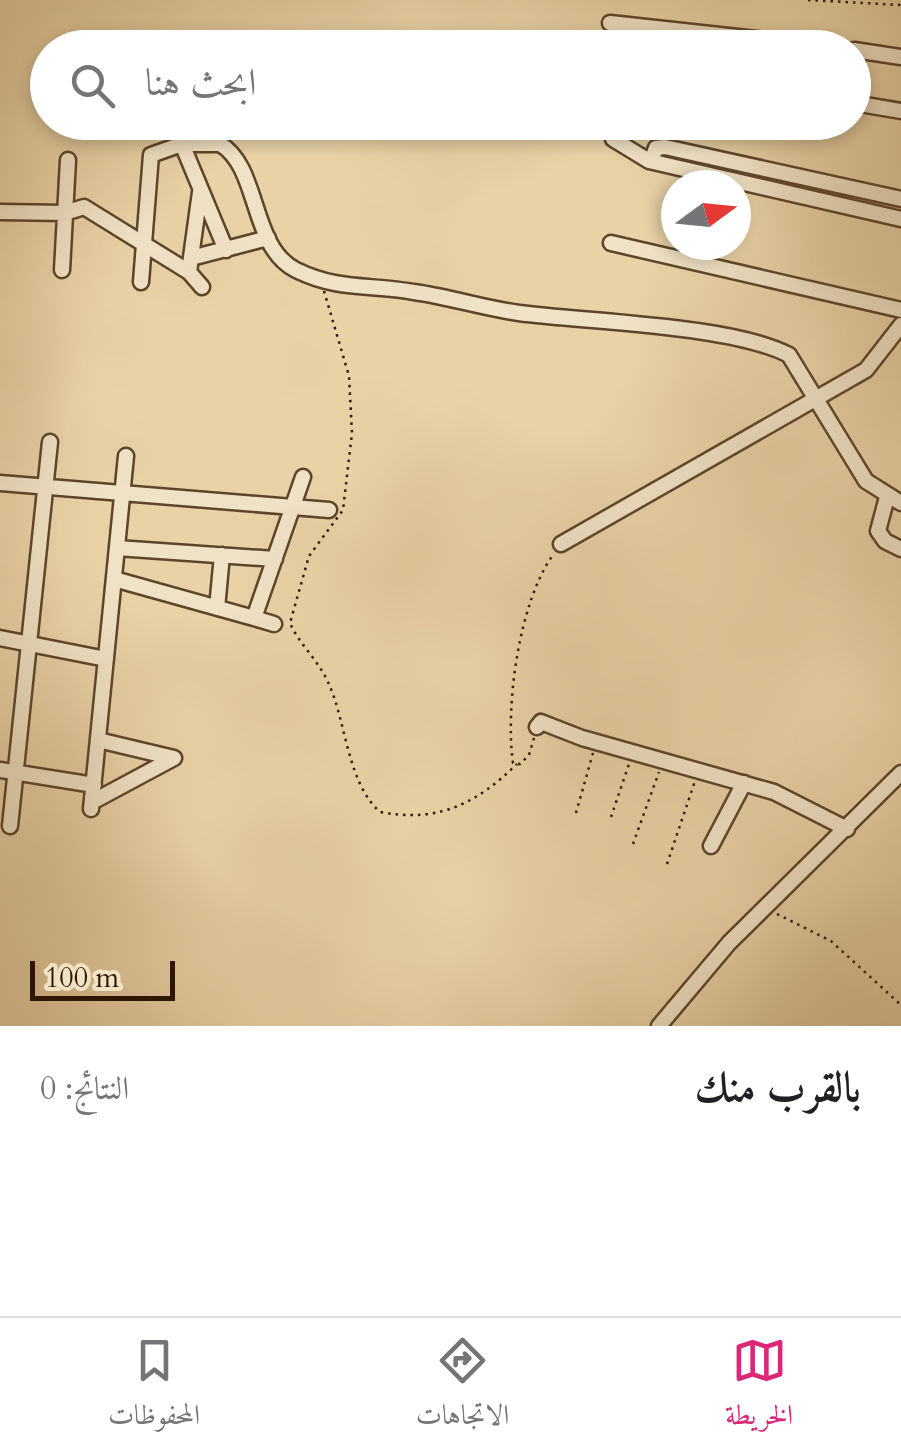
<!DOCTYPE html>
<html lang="ar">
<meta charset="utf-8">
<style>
:root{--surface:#fff;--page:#f6f6f6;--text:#202124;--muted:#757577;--line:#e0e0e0;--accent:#db2777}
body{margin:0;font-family:Cardo,Amiri,serif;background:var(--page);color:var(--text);direction:rtl}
.compass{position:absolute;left:661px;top:170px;width:90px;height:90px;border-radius:50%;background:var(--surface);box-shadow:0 5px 15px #0003;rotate:75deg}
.scale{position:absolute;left:30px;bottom:25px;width:145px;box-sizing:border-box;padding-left:10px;border:5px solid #2f1600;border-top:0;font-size:28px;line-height:35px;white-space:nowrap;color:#2f1600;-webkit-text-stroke:8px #f0e2c5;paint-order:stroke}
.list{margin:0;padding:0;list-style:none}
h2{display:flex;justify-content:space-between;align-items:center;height:130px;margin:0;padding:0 40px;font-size:42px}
h2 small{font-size:32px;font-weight:400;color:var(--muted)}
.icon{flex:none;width:55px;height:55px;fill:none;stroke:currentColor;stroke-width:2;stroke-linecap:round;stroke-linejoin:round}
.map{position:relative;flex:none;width:901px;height:1026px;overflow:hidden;direction:ltr}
.search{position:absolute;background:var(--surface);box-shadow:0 5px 15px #0003;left:30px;right:30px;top:30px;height:110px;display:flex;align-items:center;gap:25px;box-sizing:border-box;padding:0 35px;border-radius:55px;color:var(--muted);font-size:38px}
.sheet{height:290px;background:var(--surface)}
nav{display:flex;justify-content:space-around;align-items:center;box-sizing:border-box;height:140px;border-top:2px solid var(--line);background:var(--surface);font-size:28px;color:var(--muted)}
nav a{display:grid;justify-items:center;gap:5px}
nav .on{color:var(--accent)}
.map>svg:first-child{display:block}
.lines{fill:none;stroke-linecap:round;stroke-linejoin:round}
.minor-casing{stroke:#5d452a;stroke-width:19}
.path{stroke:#2f1600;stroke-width:2.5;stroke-dasharray:2.5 5;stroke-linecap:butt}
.minor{stroke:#f0e2c5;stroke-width:14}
</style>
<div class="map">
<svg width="901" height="1026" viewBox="0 0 901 1026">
<rect width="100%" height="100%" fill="#e8d2a6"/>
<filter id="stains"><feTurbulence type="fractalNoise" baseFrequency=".002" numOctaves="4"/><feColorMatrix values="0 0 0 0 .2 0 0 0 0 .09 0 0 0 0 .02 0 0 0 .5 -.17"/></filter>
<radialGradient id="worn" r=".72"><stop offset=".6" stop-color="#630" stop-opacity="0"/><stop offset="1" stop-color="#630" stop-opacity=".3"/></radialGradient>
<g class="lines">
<defs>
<path id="minor" d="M 610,23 L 840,48
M 854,50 L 901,57
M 854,103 L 901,111
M 609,122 L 613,139 L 649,161 L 901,219
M 182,144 L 226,250
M 651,161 L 656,148 L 665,147 L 901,199
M 0,212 L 65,213 L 84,207 L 189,272 L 202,287
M 611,243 L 901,310
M 191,258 L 268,238
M 62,270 L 68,160
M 189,272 L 200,192
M 141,282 L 151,155 L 182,144 L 220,144 C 260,167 250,247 296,270 C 339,291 369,284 414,292 C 450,297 483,308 519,313 C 587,322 732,325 789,355 L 866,481 L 901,503
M 0,483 L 329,510
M 887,497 L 878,531 L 885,541 L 901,549
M 561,544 L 866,370 L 901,325
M 117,548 L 275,559
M 114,579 L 254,618
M 217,608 L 222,555
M 274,624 L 254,618 L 303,477
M 0,638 L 106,659
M 537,727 L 541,722 L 582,738 L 774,792 L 847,829
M 0,770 L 94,785
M 92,802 L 174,758 L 98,740
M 91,809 L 126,456
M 10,826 L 50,442
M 711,846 L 744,783
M 659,1026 L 729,943 L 901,773"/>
</defs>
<use href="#minor" class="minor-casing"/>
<path class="path" d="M 808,0 L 901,5
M 324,291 L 349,376 L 352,433 L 343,510 L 309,556 L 290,623 C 299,644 318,660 328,682 C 346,720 347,783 380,812 C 438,823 476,804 517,764
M 534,738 L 529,755 L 520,764 L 513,763 C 505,706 519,602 553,555
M 576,813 L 593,753
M 611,817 L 629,764
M 633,844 L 659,772
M 667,864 L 695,781
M 777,914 L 831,941 L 901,1005"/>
<use href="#minor" class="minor"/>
</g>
<rect width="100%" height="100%" filter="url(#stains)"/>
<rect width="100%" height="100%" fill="url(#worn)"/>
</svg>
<svg class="compass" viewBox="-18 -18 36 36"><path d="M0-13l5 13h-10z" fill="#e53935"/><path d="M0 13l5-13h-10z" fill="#757577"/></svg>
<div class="scale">100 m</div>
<div class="search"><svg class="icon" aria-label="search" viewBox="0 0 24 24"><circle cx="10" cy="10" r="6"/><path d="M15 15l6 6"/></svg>ابحث هنا</div>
</div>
<section class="sheet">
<h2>بالقرب منك<small>النتائج: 0</small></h2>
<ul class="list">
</ul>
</section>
<nav>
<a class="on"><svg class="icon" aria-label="map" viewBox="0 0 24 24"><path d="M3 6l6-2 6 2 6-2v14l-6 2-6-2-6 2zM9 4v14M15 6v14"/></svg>الخريطة</a>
<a><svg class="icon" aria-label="directions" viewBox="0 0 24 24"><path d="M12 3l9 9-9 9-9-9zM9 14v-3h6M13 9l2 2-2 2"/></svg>الاتجاهات</a>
<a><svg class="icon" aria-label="saved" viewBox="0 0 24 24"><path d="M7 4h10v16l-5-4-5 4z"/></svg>المحفوظات</a>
</nav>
